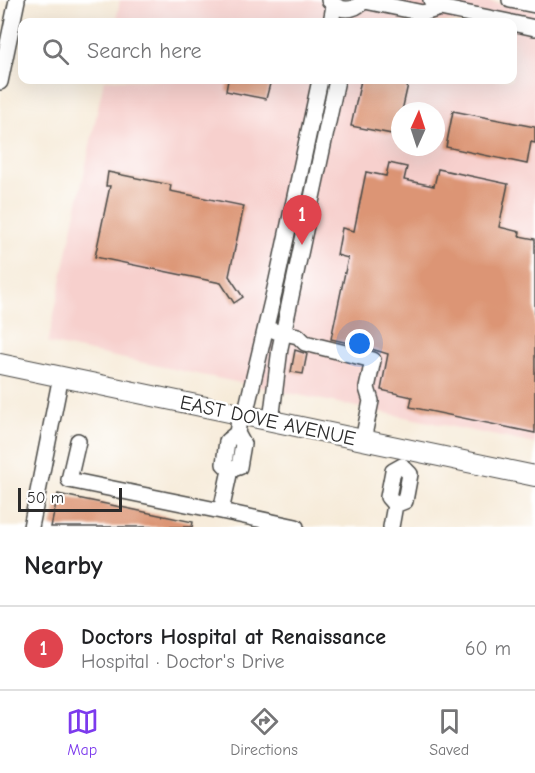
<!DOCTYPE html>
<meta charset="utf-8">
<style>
:root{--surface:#fff;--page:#f2f2f2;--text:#202124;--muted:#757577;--line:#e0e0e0;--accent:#7c3aed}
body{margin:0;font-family:"Comic Neue",sans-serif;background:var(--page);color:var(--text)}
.compass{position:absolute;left:391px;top:102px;width:54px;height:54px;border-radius:50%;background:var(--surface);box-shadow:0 6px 24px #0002;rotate:3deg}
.scale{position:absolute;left:18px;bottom:15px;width:104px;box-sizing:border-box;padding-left:6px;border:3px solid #2b2b2b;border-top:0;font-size:16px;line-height:21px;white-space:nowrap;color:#2b2b2b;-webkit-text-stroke:4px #fff;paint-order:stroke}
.you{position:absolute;left:360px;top:344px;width:21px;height:21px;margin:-15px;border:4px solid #fff;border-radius:50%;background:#1a73e8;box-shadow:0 0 0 9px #1a73e833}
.badge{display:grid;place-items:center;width:39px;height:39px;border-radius:50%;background:var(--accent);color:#fff;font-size:20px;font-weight:700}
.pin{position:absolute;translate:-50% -50px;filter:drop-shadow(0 2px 3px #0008)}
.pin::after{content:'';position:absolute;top:32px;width:21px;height:18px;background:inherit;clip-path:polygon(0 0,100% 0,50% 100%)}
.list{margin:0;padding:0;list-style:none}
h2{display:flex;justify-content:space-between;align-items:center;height:78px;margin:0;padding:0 24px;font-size:26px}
h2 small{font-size:20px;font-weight:400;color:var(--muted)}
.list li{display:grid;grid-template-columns:39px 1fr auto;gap:18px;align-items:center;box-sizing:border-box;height:84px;padding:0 24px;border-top:2px solid var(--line)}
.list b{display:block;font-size:22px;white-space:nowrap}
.list p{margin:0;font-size:20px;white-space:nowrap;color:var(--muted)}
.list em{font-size:20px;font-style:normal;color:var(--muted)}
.icon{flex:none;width:33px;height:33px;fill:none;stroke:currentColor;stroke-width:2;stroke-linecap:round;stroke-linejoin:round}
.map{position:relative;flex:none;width:535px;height:527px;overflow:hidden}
.search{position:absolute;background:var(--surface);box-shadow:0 6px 24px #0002;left:18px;right:18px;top:18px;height:66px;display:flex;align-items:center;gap:15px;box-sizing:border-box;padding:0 21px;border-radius:12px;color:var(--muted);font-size:22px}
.sheet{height:162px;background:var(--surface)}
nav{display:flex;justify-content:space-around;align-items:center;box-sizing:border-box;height:84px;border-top:2px solid var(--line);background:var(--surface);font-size:16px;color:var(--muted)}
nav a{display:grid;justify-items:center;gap:3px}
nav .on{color:var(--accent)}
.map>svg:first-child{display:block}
.built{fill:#f7d0cd;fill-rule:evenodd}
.building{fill:#dc9575}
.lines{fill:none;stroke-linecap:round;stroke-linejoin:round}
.minor-casing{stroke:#494845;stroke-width:18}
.major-casing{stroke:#494845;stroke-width:22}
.minor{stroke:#fff;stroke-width:15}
.major{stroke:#fff;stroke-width:20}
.labels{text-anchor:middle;stroke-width:5;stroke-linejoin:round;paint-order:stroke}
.street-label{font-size:20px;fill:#2b2b2b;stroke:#fff}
</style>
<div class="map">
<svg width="535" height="527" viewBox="0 0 535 527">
<rect width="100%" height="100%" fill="#fff"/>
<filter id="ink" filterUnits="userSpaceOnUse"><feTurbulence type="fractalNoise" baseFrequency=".0167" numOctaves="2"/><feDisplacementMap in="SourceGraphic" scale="12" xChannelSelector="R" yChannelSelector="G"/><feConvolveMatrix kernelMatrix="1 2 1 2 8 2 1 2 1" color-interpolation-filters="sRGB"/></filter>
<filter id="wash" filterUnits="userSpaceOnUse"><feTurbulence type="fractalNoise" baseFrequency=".008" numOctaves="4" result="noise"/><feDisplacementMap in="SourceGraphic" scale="24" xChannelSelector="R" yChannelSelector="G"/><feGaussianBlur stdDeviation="1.35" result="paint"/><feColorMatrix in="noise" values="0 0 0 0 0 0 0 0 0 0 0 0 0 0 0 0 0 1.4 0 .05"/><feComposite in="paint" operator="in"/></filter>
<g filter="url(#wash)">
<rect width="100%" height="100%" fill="#f6ead7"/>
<path class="built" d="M 120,0 L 481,0 L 535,11 L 535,444 L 48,343 L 104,80 L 512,80 L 512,22 L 116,22 ZM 400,111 L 436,111 L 436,147 L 400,147 Z"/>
<g id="blocks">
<path class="building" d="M 228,80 L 271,80 L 266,99 L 226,91 Z
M 361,80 L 409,80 L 402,111 L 400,111 L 400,122 L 397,135 L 351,126 Z
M 453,111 L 535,127 L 535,143 L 531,142 L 527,164 L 446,147 Z
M 389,163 L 407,167 L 404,180 L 434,186 L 438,169 L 508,184 L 499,227 L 520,232 L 519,236 L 535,239 L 535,433 L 410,407 L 412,397 L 381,390 L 388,354 L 362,346 L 331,339 L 348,258 L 337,255 L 342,228 L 354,231 L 366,172 L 386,176 Z
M 108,172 L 171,185 L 170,191 L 244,206 L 229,276 L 243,297 L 234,303 L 221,283 L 95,257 L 110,186 L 106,186 Z
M 295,350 L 307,354 L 303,374 L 291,372 Z
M 58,494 L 193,522 L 192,527 L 51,527 Z"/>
</g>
</g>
<g filter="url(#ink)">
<use href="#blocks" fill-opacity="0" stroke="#494845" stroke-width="1.5"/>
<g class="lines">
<defs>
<path id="minor" d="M 329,0 C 340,12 353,12 365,0
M 510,0 L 535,5
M 365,1 L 423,13 L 440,8 L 431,0
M 440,8 L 509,22
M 331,22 L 334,6
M 512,23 L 535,28
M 0,82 L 17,0
M 275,331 L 298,336 L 305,343 L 373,360 L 367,388 L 371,401 L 363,440
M 245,415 L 277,280 L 320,80
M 271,421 L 280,348 L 337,80
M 78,441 L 69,480 L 221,511 L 230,470
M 230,470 L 224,464 L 227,441 L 237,433 L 240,414
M 230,470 L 239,467 L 243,444 L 237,433
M 395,505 L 405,501 L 410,474 L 402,466
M 395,505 L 388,497 L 393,471 L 402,466
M 221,511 L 296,527
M 31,527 L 61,376
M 391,527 L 395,505"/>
<path id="major" d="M 0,364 L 535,476"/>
</defs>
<use href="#minor" class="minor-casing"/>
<use href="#major" class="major-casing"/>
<use href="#minor" class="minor"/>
<use href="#major" class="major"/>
</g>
</g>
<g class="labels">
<g class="street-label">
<text transform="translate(268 420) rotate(12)" y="7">EAST DOVE AVENUE</text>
</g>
</g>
</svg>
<svg class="compass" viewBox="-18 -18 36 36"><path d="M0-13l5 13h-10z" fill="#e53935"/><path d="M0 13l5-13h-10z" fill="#757577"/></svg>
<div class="scale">50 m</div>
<div class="you"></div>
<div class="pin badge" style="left:302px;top:245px;background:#e0444e">1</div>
<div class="search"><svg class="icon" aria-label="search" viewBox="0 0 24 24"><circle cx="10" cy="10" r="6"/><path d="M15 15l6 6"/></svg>Search here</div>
</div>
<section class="sheet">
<h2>Nearby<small></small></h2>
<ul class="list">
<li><span class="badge" style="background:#e0444e">1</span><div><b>Doctors Hospital at Renaissance</b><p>Hospital · Doctor's Drive</p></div><em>60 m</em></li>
</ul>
</section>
<nav>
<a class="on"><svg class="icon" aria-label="map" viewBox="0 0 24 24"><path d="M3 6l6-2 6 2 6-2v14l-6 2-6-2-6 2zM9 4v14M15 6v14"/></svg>Map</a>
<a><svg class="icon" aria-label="directions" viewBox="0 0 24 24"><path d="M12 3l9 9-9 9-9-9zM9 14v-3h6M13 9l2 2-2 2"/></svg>Directions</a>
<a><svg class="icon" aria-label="saved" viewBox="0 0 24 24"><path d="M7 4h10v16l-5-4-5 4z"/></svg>Saved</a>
</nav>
